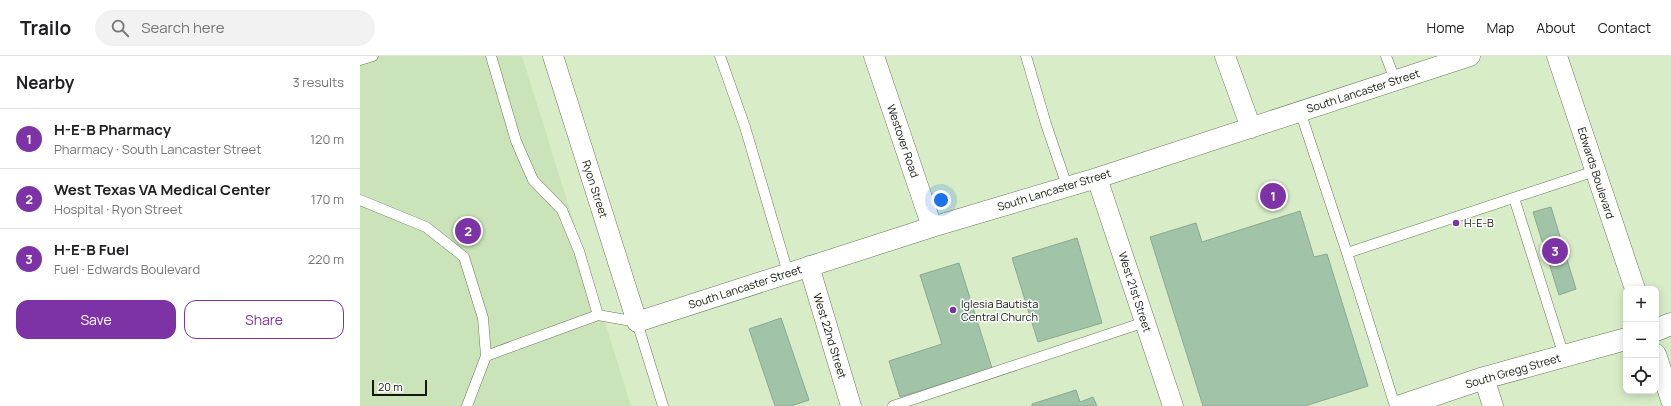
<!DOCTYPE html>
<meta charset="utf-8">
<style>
:root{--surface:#fff;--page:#f2f2f2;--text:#202124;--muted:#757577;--line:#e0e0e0;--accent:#7d33a5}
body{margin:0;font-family:Manrope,sans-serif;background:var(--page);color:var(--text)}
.controls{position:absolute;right:12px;bottom:12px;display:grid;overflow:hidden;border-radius:8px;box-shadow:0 2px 10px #0003}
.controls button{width:36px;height:36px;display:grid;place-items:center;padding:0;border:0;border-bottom:1px solid var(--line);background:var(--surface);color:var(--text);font:20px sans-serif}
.scale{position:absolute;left:12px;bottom:10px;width:55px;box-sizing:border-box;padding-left:4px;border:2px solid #131a0d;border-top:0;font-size:11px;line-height:14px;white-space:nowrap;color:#131a0d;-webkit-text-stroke:3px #fff;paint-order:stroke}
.you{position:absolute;left:581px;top:144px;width:14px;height:14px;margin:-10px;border:3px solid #fff;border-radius:50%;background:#1a73e8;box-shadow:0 0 0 6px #1a73e833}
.badge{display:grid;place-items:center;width:26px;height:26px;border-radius:50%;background:var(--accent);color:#fff;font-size:13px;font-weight:700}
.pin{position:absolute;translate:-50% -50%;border:2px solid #fff;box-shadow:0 1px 4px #0006}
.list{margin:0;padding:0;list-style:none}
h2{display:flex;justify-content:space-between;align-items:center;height:52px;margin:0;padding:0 16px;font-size:17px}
h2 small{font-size:13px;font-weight:400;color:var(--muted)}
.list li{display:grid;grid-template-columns:26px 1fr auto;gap:12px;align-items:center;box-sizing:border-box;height:60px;padding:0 16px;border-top:1px solid var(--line)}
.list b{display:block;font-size:15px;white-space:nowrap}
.list p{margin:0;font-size:13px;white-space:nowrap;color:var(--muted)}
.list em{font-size:13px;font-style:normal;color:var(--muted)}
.actions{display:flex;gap:8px;padding:12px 16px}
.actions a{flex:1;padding:9px 0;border:1px solid var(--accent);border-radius:12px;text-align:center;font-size:14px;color:var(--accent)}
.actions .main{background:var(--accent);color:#fff}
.icon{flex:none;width:22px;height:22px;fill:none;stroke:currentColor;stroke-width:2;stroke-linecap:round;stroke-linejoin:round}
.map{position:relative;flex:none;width:1311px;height:350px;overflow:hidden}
header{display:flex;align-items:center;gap:24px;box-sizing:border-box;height:56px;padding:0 20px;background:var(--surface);border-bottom:1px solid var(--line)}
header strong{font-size:19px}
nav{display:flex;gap:22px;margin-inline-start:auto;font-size:14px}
.search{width:280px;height:36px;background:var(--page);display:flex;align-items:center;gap:10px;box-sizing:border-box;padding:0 14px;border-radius:22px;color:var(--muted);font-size:15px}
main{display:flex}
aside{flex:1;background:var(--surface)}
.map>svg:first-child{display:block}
.built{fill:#cae3b8}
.building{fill:#a1c4a8;stroke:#88aa90}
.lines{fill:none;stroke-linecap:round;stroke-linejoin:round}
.service-casing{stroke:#687a59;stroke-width:11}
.minor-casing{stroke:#687a59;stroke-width:21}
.primary-casing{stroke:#687a59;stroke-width:23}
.service{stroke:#fff;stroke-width:10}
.minor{stroke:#fff;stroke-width:20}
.primary{stroke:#fff;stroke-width:22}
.poi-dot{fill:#7d33a5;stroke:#fff;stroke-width:1.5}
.labels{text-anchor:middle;stroke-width:3;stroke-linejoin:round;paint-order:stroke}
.street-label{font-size:11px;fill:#131a0d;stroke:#fff}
.poi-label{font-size:11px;fill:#131a0d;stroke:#fff;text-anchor:start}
</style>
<header>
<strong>Trailo</strong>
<div class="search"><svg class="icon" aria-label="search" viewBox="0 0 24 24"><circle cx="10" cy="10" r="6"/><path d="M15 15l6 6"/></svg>Search here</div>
<nav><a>Home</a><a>Map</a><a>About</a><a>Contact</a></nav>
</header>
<main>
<aside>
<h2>Nearby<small>3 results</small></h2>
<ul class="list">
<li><span class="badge">1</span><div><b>H-E-B Pharmacy</b><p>Pharmacy · South Lancaster Street</p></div><em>120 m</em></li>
<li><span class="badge">2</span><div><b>West Texas VA Medical Center</b><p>Hospital · Ryon Street</p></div><em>170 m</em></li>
<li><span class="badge">3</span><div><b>H-E-B Fuel</b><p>Fuel · Edwards Boulevard</p></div><em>220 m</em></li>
</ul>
<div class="actions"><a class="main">Save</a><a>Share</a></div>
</aside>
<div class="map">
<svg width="1311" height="350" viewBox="0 0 1311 350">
<rect width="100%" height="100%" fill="#d8edc7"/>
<path class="built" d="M 0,0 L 162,0 L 271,350 L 0,350 Z"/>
<path class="building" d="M 1191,151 L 1216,233 L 1199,239 L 1173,156 Z
M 940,155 L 954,201 L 967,198 L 1008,330 L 945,350 L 843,350 L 790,181 L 836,167 L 842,186 Z
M 717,182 L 742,267 L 678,286 L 652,202 Z
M 599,207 L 632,312 L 540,341 L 529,305 L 582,288 L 560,219 Z
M 421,262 L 449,344 L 431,350 L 415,350 L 389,273 Z
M 716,334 L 720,346 L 733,341 L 737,350 L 672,350 L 672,348 Z"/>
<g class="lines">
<defs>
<path id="service" d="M 131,0 L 156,85 L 173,124 L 202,154 L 219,195 L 238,259
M 360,0 L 385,71 L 428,217
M 666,0 L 686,68 L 707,130
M 1026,0 L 1035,24
M 0,4 L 13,0
M 940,55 L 987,197
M 1154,142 L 1204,300
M 0,144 L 66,171 L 104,201 L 123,262 L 126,300 L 107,350
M 126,300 L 238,259 L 277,266 L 303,350
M 533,350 L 785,266
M 1035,350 L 987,197 L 1235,115"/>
<path id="minor" d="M 193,0 L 277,266 L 572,171 L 737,122 L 1110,0
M 514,0 L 572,171
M 865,0 L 891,72
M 1197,0 L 1275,233
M 737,122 L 813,350
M 449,210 L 491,350
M 1296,298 L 1311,344
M 1124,322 L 1133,350"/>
<path id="primary" d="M 1296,274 L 1311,268
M 1041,350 L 1124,322 L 1266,283"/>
</defs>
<use href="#service" class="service-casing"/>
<use href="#minor" class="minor-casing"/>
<use href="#primary" class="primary-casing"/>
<use href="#service" class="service"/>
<use href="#minor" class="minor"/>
<use href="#primary" class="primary"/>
</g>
<g class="poi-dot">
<circle cx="1096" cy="167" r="4"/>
<circle cx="593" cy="254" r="4"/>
</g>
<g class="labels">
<g class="street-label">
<text transform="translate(1003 35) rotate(-18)" y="4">South Lancaster Street</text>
<text transform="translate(543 85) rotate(71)" y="4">Westover Road</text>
<text transform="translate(1236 117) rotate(72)" y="4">Edwards Boulevard</text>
<text transform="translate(235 133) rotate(72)" y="4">Ryon Street</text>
<text transform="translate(694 134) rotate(-17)" y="4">South Lancaster Street</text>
<text transform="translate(385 231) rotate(-18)" y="4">South Lancaster Street</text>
<text transform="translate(775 236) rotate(72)" y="4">West 21st Street</text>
<text transform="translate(470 280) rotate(73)" y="4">West 22nd Street</text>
<text transform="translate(1153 315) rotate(-16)" y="4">South Gregg Street</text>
</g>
<g class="poi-label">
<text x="1104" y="171">H-E-B</text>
<text x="601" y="252">Iglesia Bautista<tspan x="601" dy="13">Central Church</tspan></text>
</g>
</g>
</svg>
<div class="controls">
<button>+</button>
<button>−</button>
<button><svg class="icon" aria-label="locate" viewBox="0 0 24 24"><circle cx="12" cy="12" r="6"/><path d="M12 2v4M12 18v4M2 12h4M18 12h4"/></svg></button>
</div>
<div class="scale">20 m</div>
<div class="you"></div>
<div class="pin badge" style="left:913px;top:140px">1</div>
<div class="pin badge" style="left:108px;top:175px">2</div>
<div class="pin badge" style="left:1195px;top:195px">3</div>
</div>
</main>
